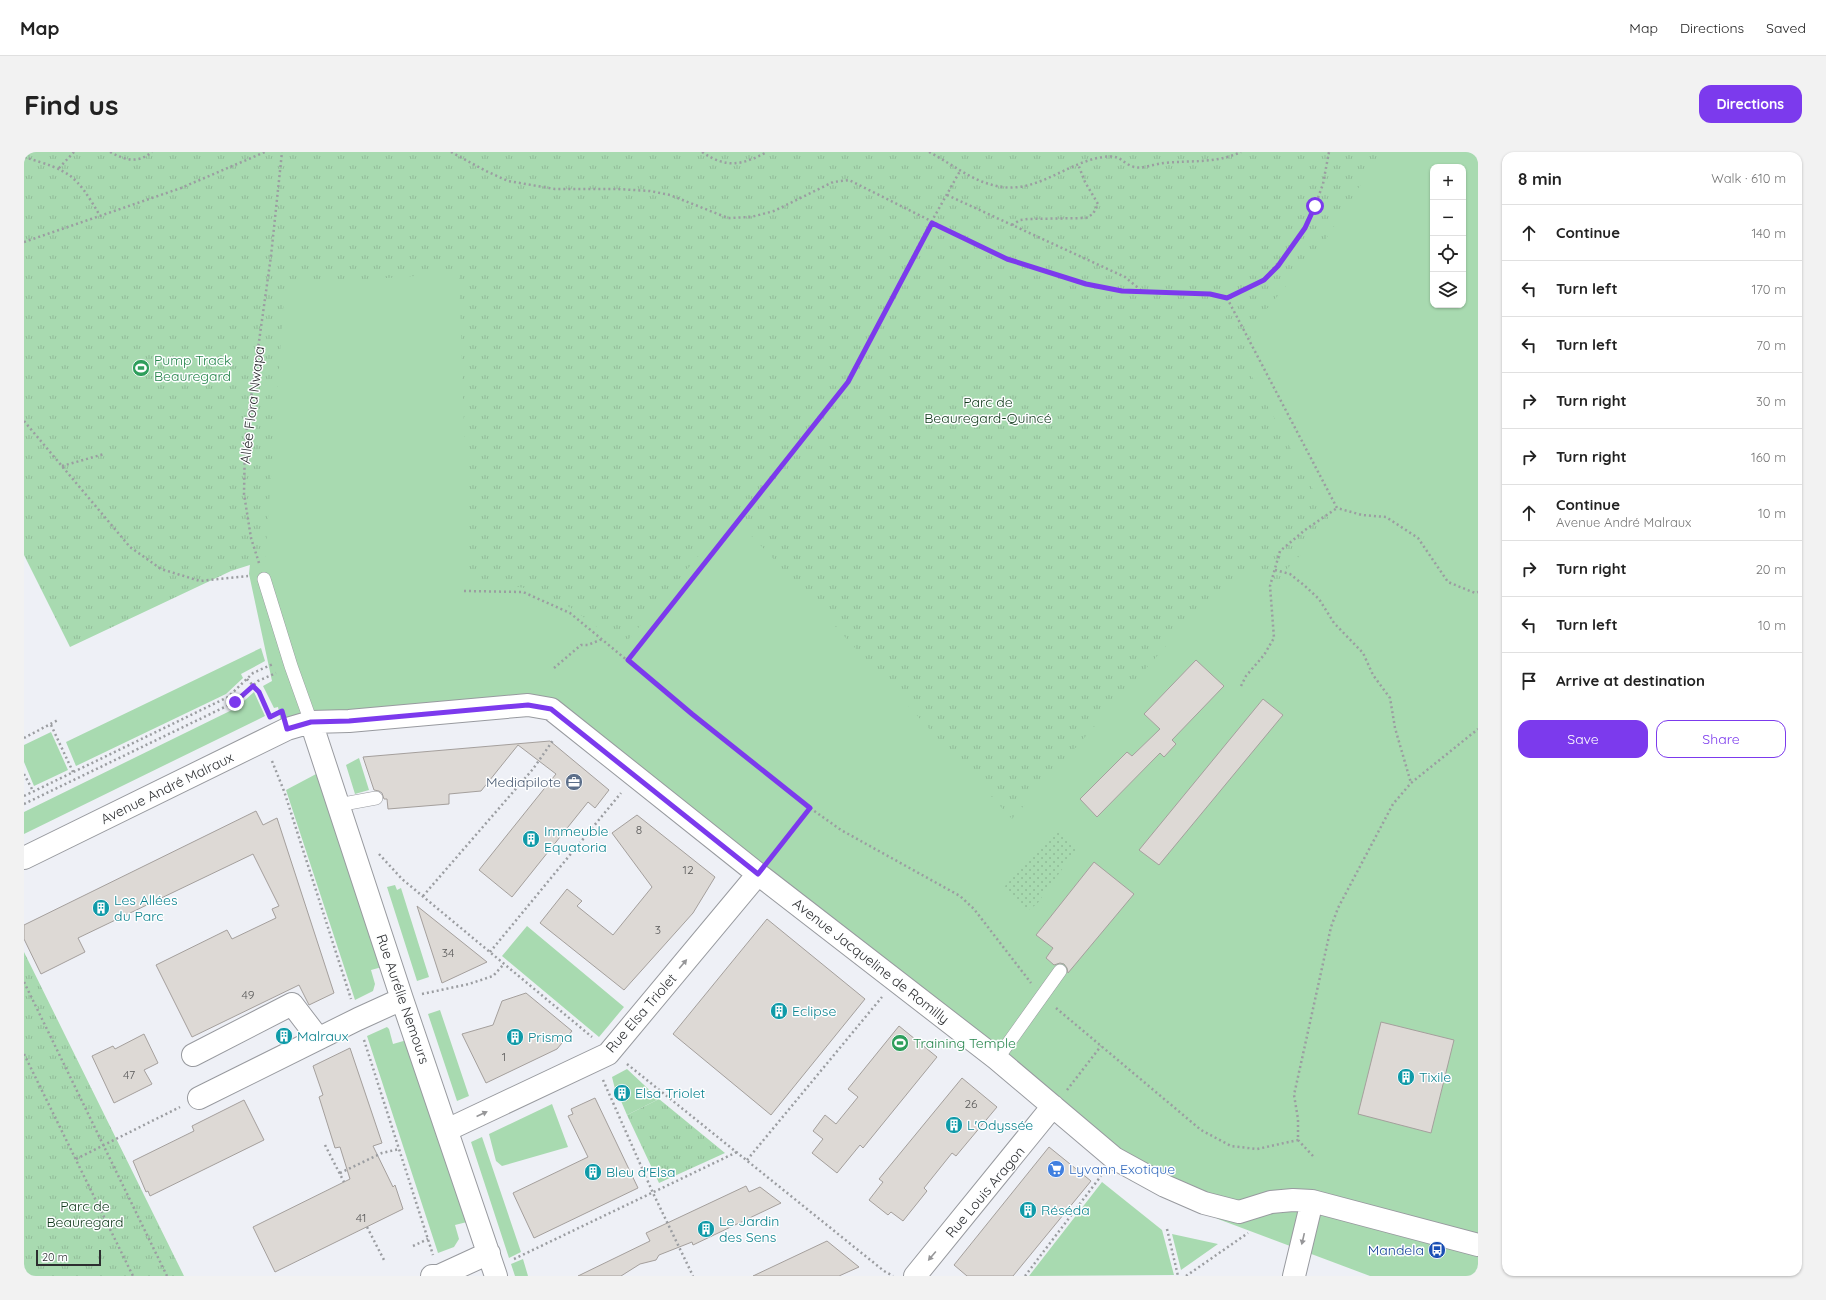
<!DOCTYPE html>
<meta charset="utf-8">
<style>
:root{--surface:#fff;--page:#f2f2f2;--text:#222;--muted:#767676;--line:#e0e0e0;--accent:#7c3aed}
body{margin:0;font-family:Quicksand,sans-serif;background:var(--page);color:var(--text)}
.controls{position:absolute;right:12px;top:12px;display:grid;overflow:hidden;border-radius:8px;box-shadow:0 1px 3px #0004}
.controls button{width:36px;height:36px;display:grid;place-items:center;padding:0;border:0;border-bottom:1px solid var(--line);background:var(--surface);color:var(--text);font:20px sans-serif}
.scale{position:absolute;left:12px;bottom:10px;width:65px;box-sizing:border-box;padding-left:4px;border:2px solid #2d2e30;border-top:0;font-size:11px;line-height:14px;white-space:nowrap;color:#2d2e30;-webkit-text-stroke:3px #fdfeff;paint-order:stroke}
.stop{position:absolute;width:12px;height:12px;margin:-9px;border:3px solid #7c3aed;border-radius:50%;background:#fff}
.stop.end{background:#7c3aed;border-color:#fff;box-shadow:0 1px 4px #0008}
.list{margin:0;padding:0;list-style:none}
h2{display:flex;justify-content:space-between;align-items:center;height:52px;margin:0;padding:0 16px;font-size:17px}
h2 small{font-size:13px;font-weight:400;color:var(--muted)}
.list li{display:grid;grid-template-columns:26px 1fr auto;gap:12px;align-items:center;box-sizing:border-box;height:56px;padding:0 16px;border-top:1px solid var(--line)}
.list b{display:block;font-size:15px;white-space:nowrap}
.list p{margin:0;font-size:13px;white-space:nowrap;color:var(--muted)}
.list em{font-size:13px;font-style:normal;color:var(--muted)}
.actions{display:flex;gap:8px;padding:12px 16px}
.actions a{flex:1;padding:9px 0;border:1px solid var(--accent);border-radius:12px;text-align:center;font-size:14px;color:var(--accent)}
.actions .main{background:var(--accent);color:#fff}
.icon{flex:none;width:22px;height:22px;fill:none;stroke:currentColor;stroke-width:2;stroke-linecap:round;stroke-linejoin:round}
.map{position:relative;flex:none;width:1454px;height:1124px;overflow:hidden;border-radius:12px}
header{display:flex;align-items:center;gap:24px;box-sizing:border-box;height:56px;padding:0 20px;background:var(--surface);border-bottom:1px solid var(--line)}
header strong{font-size:19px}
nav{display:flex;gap:22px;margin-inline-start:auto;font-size:14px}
.intro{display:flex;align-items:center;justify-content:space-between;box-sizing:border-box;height:96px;padding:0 24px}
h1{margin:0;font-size:28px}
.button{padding:10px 18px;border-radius:12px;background:var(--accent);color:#fff;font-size:14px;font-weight:700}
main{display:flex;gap:24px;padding:0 24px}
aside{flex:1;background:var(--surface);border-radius:12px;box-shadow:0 1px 3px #0004}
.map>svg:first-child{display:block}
.grass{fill:#a8dab0;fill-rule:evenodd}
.park{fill:url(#park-tufts)}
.garden{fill:url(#garden-dots)}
.building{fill:#ddd9d5;stroke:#a49f9c}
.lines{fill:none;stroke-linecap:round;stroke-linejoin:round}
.lane-casing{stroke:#989a9f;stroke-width:14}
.street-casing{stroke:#989a9f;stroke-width:24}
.path{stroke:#9b9da1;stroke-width:2.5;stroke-dasharray:2 3;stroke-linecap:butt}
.lane{stroke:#fff;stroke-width:13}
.street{stroke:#fff;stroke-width:22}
.oneway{fill:#969698}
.route{stroke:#7c3aed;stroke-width:5}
.labels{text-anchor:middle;stroke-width:3;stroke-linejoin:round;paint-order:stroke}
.number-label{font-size:12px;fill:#595959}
.leisure-label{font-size:14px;fill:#27864d;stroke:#fdfeff;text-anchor:start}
.park-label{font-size:14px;fill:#11391b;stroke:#fdfeff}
.street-label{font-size:14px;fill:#2d2e30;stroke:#fdfeff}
.service-label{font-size:14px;fill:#4e5e75;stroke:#fdfeff;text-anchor:end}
.culture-label{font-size:14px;fill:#0d838f;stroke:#fdfeff;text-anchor:start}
.shop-label{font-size:14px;fill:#366cbe;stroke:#fdfeff;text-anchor:start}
.transit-label{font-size:14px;fill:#164399;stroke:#fdfeff;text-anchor:end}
</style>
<header>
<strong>Map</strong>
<nav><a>Map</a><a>Directions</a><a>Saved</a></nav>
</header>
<div class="intro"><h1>Find us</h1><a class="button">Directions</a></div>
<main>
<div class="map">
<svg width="1454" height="1124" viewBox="0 0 1454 1124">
<defs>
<pattern id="park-tufts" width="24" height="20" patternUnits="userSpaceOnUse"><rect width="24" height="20" fill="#a8dab0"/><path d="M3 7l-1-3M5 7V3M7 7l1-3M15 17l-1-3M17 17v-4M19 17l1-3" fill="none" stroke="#91bb98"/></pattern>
<pattern id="garden-dots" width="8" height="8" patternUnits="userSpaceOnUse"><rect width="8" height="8" fill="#a8dab0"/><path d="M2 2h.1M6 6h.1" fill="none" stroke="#91bb98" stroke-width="1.8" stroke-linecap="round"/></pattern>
</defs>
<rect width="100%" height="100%" fill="#eef0f6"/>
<path class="grass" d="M 267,0 L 1454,0 L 1454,1124 L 1346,1124 L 1194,1067 L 1029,962 L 532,561 L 258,576 L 254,555 L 250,556 L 239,534 L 248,529 L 225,422 ZM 1409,15 L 1439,15 L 1439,153 L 1409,153 Z
M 237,496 L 241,509 L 217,522 L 219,526 L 202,542 L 52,614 L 42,590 Z
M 230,540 L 241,564 L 0,682 L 0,660 L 212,556 Z
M 27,580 L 44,618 L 10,634 L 0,610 L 0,593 Z
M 335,606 L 345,638 L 331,642 L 322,613 Z
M 294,621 L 358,815 L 347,818 L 351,832 L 349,839 L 331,848 L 262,638 Z
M 371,733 L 373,738 L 377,736 L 405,825 L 393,829 L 363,735 Z
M 503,774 L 600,855 L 575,885 L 478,804 Z
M 416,858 L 445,944 L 433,949 L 404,862 Z
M 363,875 L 365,877 L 369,892 L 383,888 L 443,1070 L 431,1073 L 435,1087 L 430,1095 L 414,1101 L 343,884 Z
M 603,917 L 635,947 L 603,963 L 597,949 L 604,946 L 599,933 L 591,937 L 588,925 Z
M 528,952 L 544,995 L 478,1014 L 472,1009 L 465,982 Z
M 458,985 L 497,1100 L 485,1106 L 447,990 Z
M 1078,1030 L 1138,1078 L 1150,1123 L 1005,1124 Z
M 1148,1082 L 1194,1092 L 1157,1118 Z
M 499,1107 L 504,1124 L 491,1124 L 487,1112 Z"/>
<path class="park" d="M 0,0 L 1363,0 L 1335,35 L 1302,87 L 1235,166 L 1218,206 L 1307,371 L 1263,417 L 1254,437 L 1235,416 L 1184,447 L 988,667 L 743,400 L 708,364 L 599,494 L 547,456 L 501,436 L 445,428 L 435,121 L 261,133 L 241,408 L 207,419 L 46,495 L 0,403 Z
M 0,800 L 160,1124 L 0,1124 Z
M 635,947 L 701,1001 L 635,1031 L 603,963 Z"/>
<path class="garden" d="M 1033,678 L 1052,698 L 1013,752 L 1003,759 L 980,735 Z"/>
<path class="building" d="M 1172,508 L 1200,534 L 1148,588 L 1152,592 L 1140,605 L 1136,601 L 1073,665 L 1056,647 L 1103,600 L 1108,604 L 1136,577 L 1120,562 Z
M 1239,547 L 1259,563 L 1135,713 L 1115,698 Z
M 526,589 L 585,638 L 571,656 L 564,650 L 488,745 L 455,718 L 532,622 L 494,593 L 457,639 L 425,642 L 425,652 L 364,657 L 363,647 L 360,647 L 358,641 L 355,639 L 350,638 L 339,605 Z
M 232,659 L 239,673 L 253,666 L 310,841 L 285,853 L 275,833 L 168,885 L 132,813 L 203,778 L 208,787 L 252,766 L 248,757 L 255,754 L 229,702 L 54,786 L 61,800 L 17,822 L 0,787 L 0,773 Z
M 613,663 L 691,725 L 669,761 L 600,838 L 516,771 L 543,737 L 558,749 L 553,754 L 589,783 L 628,735 L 588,681 Z
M 1070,710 L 1110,742 L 1044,821 L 1043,816 L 1040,812 L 1036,811 L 1030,813 L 1022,806 L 1029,796 L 1012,783 Z
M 393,754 L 463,810 L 418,831 Z
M 743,767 L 841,847 L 747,963 L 649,882 Z
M 502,841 L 548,879 L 533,897 L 462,931 L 438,882 L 469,873 L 478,849 Z
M 1357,870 L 1430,888 L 1407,981 L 1334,962 Z
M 875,874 L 913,905 L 839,996 L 836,993 L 813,1021 L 788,1001 L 799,987 L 789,979 L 801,963 L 812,972 L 834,945 L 824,937 Z
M 120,882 L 134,911 L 120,918 L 128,932 L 90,951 L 68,904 L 89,894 L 91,897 Z
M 326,896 L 358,991 L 349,994 L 369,1035 L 371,1033 L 379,1057 L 251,1120 L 229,1075 L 326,1027 L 316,995 L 311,996 L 295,945 L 299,943 L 289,914 Z
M 938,926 L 973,955 L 932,1004 L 928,1001 L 900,1036 L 903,1039 L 879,1069 L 867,1060 L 864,1063 L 845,1048 L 859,1030 L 855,1027 Z
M 571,946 L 614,1036 L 510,1086 L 489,1041 L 564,1005 L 544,964 L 549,962 L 547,957 Z
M 220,948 L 240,988 L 126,1044 L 124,1039 L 122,1040 L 109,1009 L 170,979 L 168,974 Z
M 1025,995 L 1067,1029 L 989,1124 L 943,1124 L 930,1113 Z
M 722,1034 L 725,1040 L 736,1035 L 757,1051 L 669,1093 L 668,1090 L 635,1103 L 632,1108 L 616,1112 L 597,1124 L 554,1124 L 626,1089 L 622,1081 Z
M 803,1089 L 835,1115 L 815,1124 L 729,1124 Z"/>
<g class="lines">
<defs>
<path id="lane" d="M 240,427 L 267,514 L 287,570
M 314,653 L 352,646
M 973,907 L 1036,819"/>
<path id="street" d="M 287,570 L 378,847 L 472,1124
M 0,706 L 263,577 L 287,570 L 325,569 L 504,553 L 527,557 L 734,722 L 973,907 L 1090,1006 L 1141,1034 L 1180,1051 L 1215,1060 L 1247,1050 L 1269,1048 L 1288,1049 L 1454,1093
M 169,903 L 268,852 L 294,886
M 175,946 L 334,867 L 378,847
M 423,978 L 584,902 L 734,722
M 408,1124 L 415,1124 L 465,1101
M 891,1124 L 1029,954
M 1270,1124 L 1288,1049"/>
</defs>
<use href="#lane" class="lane-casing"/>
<use href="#street" class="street-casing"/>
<path class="path" d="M 86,0 C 101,8 113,12 128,0
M 427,0 L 462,19 L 484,29 L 531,37 L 594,37 L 626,39 L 646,43 L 704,66 L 727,65 L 750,59 L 809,30 L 825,28 L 983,107 L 1062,132 L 1097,139 L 1186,142 L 1203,146 L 1240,127 L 1269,94 L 1281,76 L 1291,54 L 1299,32 L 1305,0
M 678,0 C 703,17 718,13 743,0
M 905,0 C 930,13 950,31 978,35 C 1015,40 1044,10 1079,5 C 1098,2 1097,11 1110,15 C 1119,17 1130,12 1140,11 C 1168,8 1190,12 1217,0
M 0,5 C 46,19 52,22 76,64
M 35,16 L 50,0
M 923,43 L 1101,125 L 1119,140
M 988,73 L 996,68 L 1004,67 L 1062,66 L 1069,62 L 1074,52 L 1061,30 L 1054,12
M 0,90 L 157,36 L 241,0
M 1203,146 L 1313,356 L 1338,363 L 1362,365 L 1394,386 L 1424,430 L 1451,441 L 1454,440
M 0,269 L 106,395 L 137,417 L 176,429 L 224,424
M 38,314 L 80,302
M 235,411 L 227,386 L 220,342 L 221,289 L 247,104 L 258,0
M 1251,418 L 1266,422 L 1281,434 L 1295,447 L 1310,471 L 1339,501 L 1349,523 L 1366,546 L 1371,576 L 1387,631
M 440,439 L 499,440 L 546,461 L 668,562 L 786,656 L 817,678 L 936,744 L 950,757 L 1007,831
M 604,508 L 824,231 L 900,83 L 936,19
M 530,516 L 557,493 L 564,493 L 578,487
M 223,527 L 235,540 L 245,562
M 1217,534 L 1222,524 L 1240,503 L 1250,486 L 1246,434 L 1256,399 L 1281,378 L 1313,356
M 27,573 L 49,620
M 0,586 L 34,568
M 248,609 L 260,639 L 327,847
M 0,622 L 9,639
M 0,644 L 204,545 L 229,521 L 249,512
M 0,652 L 211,550 L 234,529 L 252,521
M 355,702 L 378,727 L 568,885
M 747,706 L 786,656
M 399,744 L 509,617 L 530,587
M 466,800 L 597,641
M 0,830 L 143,1124
M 398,842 L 445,832 L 469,824 L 480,812
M 1032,856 L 1177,978 L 1207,994 L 1233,997 L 1274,988
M 340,888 L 409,1103
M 0,902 L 109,1124
M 603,912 L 860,1119 L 869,1124
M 579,928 L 629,1041 L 669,1124
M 1043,938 L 1077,894
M 301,993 L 320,1030
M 1289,1004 L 1274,988 L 1274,967 L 1270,943 L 1307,775 L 1314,756 L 1369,652 L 1387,631 L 1454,577
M 52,1007 L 156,955
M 723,1008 L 858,845
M 316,1021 L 358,1001 L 375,997
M 343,1075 L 360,1108
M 1143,1077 L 1154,1124
M 389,1094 L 404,1087
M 490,1107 L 713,1000
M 1001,1124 L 1077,1024
M 1162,1124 L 1224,1081"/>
<use href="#lane" class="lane"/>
<use href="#street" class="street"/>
</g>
<defs><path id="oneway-solid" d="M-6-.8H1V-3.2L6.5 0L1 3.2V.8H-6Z"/></defs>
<g class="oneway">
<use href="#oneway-solid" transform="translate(659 812) rotate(-50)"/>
<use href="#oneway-solid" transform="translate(458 962) rotate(-25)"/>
<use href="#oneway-solid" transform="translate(1279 1087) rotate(103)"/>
<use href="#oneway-solid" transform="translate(908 1104) rotate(130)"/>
</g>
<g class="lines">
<path class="route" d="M 211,550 L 229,534 L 235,540 L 246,565 L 258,559 L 263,577 L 287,570 L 325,569 L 504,553 L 527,557 L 734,722 L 786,656 L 668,562 L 604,508 L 824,230 L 908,71 L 983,107 L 1062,132 L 1098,139 L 1186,142 L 1203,146 L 1240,128 L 1254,114 L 1281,76 L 1291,54"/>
</g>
<defs>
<symbol id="stadium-disc" viewBox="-11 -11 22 22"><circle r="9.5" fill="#2e9e5b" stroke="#fdfeff"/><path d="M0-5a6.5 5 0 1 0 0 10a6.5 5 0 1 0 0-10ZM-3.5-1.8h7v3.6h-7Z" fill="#fff"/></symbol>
<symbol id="office-disc" viewBox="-11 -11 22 22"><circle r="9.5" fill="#5c6f8a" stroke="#fdfeff"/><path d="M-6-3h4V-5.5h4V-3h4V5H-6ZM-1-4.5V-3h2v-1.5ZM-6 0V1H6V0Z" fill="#fff"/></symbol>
<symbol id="building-disc" viewBox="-11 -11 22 22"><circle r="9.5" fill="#0f9aa8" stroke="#fdfeff"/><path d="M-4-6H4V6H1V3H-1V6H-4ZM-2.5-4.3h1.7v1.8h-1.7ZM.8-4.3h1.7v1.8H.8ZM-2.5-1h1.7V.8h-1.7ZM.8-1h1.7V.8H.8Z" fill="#fff"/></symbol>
<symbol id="supermarket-disc" viewBox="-11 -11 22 22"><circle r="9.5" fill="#3f7fe0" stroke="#fdfeff"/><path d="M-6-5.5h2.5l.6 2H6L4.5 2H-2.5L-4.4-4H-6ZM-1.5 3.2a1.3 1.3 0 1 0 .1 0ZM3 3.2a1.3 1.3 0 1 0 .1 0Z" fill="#fff"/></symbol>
<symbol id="bus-disc" viewBox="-11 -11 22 22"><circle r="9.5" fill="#1a4fb4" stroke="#fdfeff"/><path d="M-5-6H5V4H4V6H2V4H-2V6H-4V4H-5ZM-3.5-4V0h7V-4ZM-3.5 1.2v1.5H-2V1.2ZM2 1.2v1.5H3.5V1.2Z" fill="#fff"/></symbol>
</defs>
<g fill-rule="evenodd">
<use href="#stadium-disc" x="107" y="206" width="20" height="20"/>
<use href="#office-disc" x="540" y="620" width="20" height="20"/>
<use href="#building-disc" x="497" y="677" width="20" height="20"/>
<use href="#building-disc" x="67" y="746" width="20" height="20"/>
<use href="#building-disc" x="745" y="849" width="20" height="20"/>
<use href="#building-disc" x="250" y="874" width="20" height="20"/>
<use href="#building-disc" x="481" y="875" width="20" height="20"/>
<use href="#stadium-disc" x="866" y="881" width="20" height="20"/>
<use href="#building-disc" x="1372" y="915" width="20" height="20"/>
<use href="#building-disc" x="588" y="931" width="20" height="20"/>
<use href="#building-disc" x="920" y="963" width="20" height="20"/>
<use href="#supermarket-disc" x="1022" y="1007" width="20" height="20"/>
<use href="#building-disc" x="559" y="1010" width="20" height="20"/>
<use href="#building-disc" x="994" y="1048" width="20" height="20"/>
<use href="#building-disc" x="672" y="1067" width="20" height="20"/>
<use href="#bus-disc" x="1403" y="1088" width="20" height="20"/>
</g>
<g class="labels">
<g class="number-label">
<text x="615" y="682">8</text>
<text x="664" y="722">12</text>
<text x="634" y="782">3</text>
<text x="424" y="805">34</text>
<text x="224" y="847">49</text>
<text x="480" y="909">1</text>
<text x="105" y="927">47</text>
<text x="947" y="956">26</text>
<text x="337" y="1070">41</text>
</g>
<g class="leisure-label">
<text x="130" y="213">Pump Track<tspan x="130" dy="16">Beauregard</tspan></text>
<text x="889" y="896">Training Temple</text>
</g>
<g class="park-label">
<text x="964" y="255">Parc de<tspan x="964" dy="16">Beauregard-Quincé</tspan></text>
<text x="61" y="1059">Parc de<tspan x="61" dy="16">Beauregard</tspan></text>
</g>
<g class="street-label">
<text transform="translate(228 253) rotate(-83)" y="5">Allée Flora Nwapa</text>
<text transform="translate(143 636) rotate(-26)" y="5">Avenue André Malraux</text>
<text transform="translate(847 809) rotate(38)" y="5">Avenue Jacqueline de Romilly</text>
<text transform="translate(379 847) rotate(71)" y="5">Rue Aurélie Nemours</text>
<text transform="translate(617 861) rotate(-49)" y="5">Rue Elsa Triolet</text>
<text transform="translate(961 1040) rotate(-50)" y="5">Rue Louis Aragon</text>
</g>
<g class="service-label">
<text x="537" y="635">Mediapilote</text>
</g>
<g class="culture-label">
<text x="520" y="684">Immeuble<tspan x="520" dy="16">Equatoria</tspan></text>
<text x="90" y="753">Les Allées<tspan x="90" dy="16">du Parc</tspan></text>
<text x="768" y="864">Eclipse</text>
<text x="273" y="889">Malraux</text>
<text x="504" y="890">Prisma</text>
<text x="1395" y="930">Tixile</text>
<text x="611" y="946">Elsa Triolet</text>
<text x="943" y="978">L'Odyssée</text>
<text x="582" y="1025">Bleu d'Elsa</text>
<text x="1017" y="1063">Réséda</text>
<text x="695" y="1074">Le Jardin<tspan x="695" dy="16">des Sens</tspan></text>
</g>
<g class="shop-label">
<text x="1045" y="1022">Lyvann Exotique</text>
</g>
<g class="transit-label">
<text x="1400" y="1103">Mandela</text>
</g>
</g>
</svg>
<div class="controls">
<button>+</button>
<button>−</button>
<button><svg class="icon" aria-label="locate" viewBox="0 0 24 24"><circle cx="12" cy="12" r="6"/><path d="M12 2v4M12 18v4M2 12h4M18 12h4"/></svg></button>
<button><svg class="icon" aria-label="layers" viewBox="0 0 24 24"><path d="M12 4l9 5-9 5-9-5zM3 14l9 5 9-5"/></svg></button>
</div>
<div class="scale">20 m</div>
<div class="stop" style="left:1291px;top:54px"></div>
<div class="stop end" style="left:211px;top:550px"></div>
</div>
<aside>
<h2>8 min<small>Walk · 610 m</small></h2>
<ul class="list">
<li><svg class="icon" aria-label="ahead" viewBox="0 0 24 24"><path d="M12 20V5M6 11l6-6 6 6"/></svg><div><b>Continue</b></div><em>140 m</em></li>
<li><svg class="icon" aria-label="left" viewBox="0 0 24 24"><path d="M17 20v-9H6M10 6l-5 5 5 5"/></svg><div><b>Turn left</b></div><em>170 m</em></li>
<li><svg class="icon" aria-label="left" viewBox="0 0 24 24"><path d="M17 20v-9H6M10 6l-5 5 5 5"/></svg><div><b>Turn left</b></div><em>70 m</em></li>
<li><svg class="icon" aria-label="right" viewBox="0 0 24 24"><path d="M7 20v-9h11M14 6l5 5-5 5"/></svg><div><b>Turn right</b></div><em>30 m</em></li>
<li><svg class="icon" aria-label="right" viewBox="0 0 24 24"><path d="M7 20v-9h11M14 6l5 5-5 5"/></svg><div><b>Turn right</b></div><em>160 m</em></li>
<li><svg class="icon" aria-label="ahead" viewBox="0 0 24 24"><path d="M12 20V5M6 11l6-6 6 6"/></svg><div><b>Continue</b><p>Avenue André Malraux</p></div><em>10 m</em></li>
<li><svg class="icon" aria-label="right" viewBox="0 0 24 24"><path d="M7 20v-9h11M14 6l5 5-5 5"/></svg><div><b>Turn right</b></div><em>20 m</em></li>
<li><svg class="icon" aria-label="left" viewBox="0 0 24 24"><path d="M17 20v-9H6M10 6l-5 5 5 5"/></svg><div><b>Turn left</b></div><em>10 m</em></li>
<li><svg class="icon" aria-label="arrive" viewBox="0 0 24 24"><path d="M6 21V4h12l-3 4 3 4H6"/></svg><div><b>Arrive at destination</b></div></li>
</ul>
<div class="actions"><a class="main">Save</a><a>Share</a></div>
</aside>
</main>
